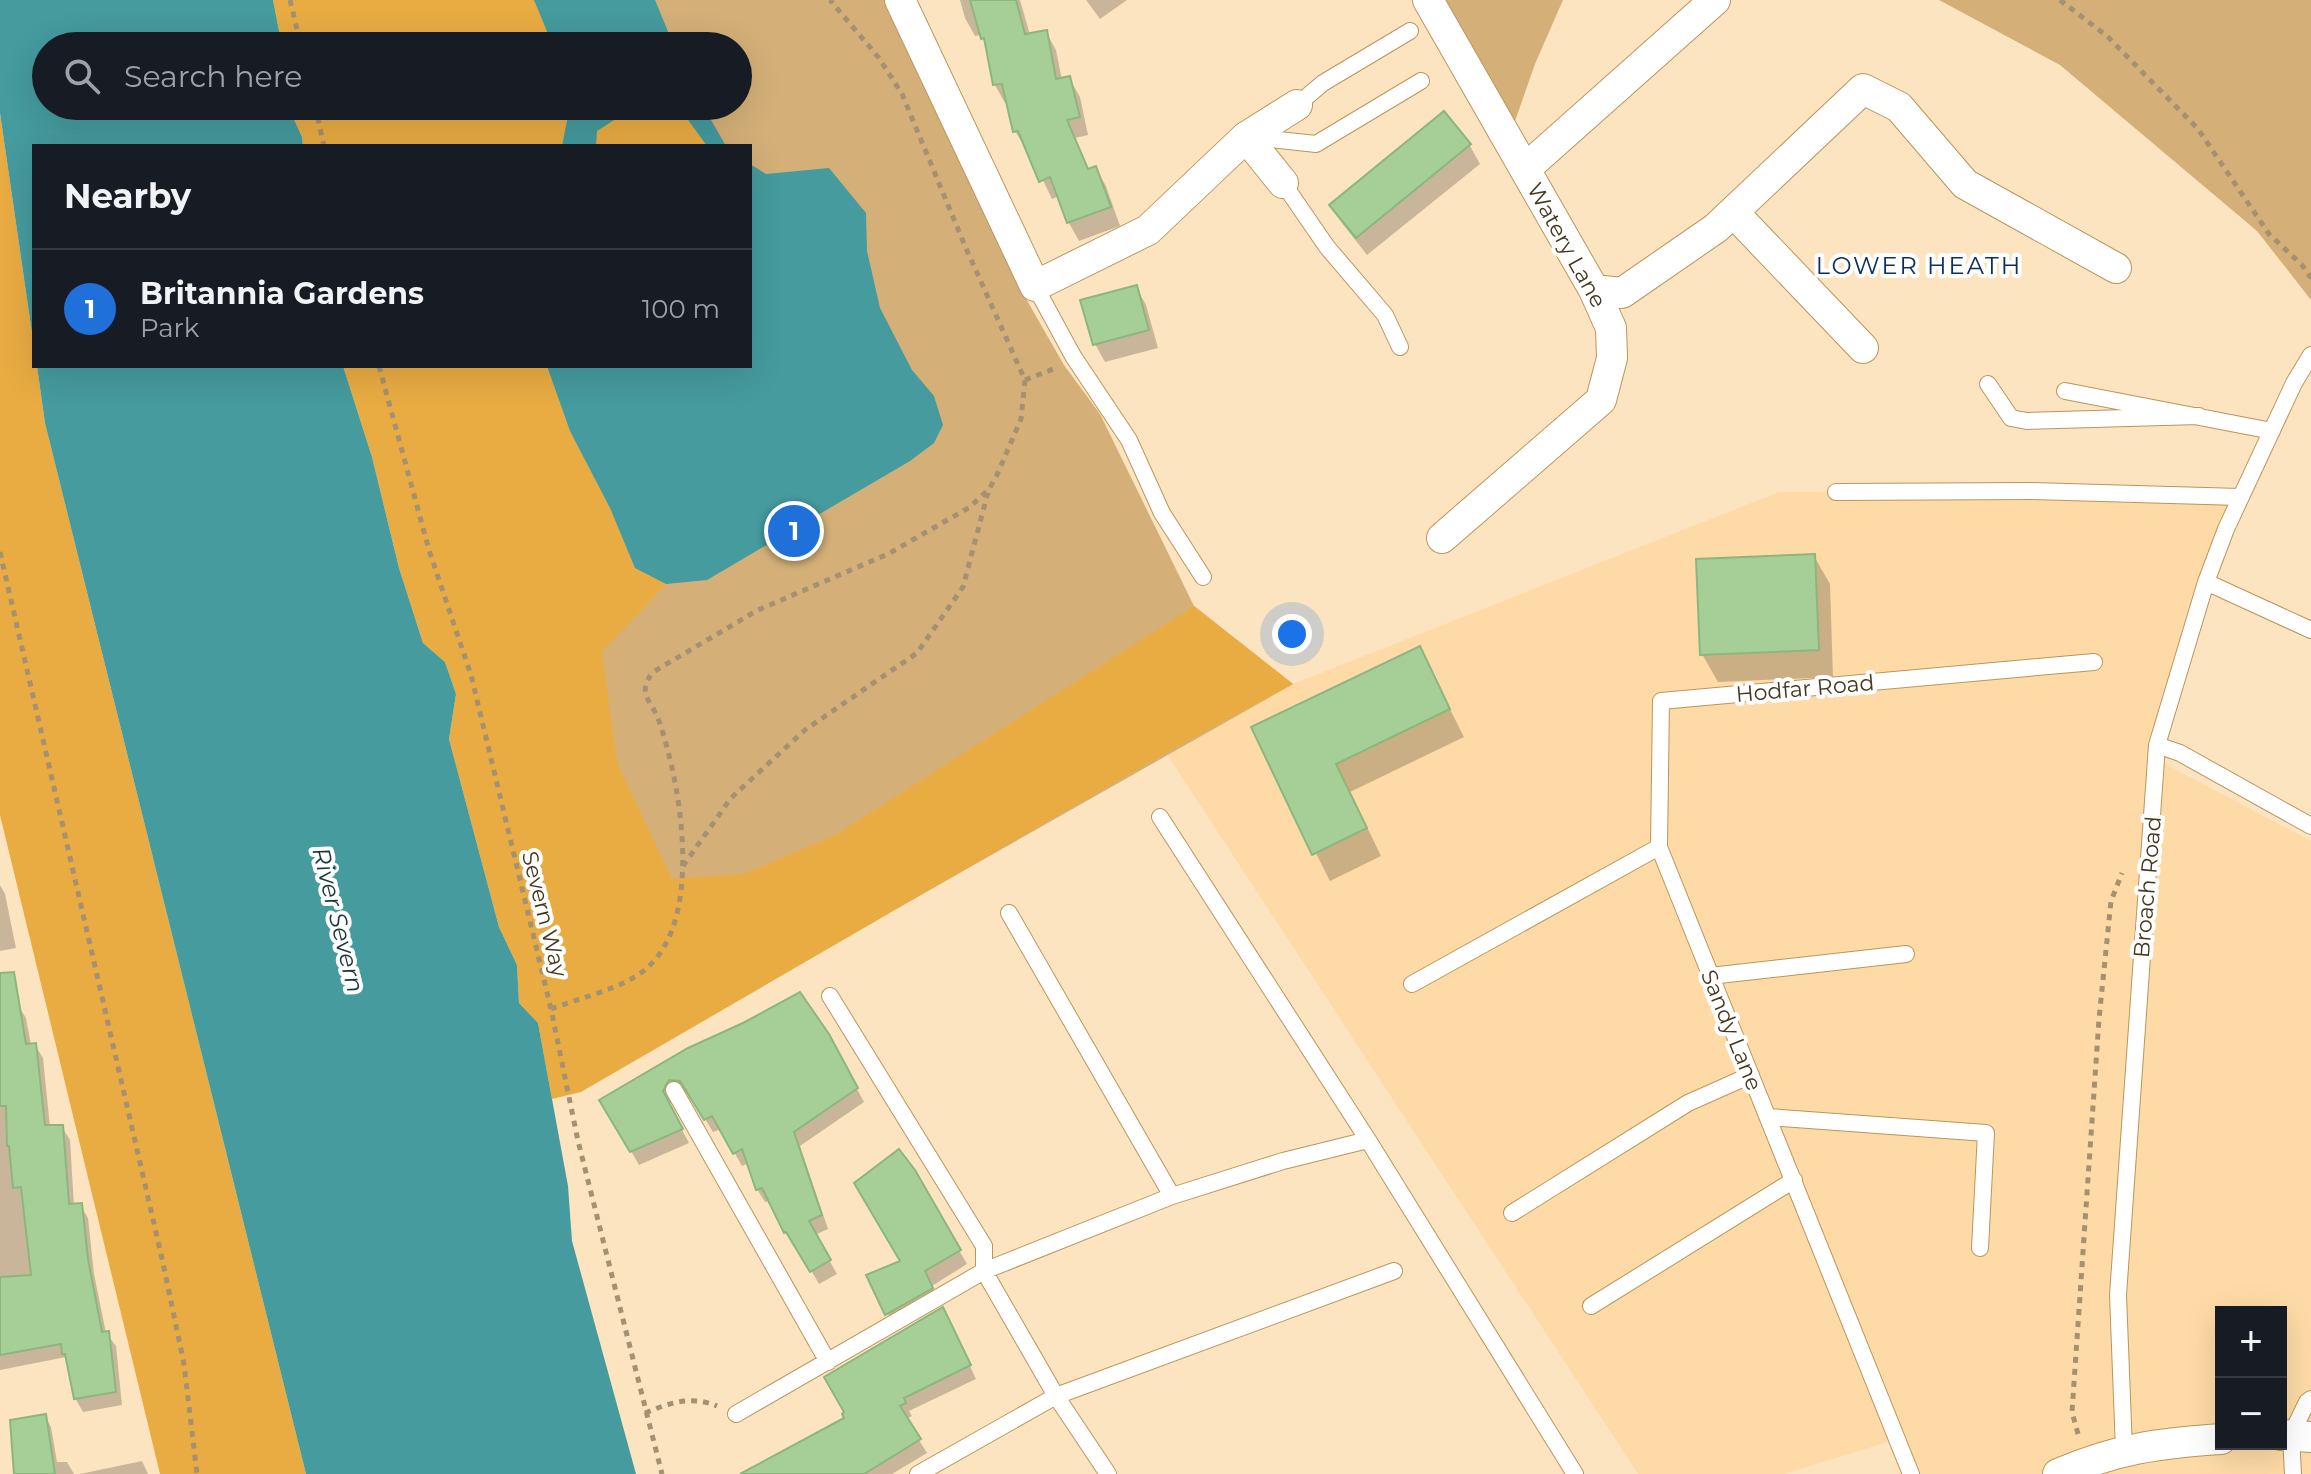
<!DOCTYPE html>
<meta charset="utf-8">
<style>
:root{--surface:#171b24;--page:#20242c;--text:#f1f3f6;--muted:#9ea1a6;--line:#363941;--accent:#2070da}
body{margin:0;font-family:Montserrat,sans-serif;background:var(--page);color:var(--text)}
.controls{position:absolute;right:24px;bottom:24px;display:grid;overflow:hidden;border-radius:0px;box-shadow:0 8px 32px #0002}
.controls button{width:72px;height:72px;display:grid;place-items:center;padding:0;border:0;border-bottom:2px solid var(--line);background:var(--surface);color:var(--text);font:40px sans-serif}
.you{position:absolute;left:1292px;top:634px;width:28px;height:28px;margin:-20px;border:6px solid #fff;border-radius:50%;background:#1a73e8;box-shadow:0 0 0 12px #1a73e833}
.badge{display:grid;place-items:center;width:52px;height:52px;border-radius:50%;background:var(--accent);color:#fff;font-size:26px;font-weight:700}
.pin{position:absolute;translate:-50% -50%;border:4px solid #fff;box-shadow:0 2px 8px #0006}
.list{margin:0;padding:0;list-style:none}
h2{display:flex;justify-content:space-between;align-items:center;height:104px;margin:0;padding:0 32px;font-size:34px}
h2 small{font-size:26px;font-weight:400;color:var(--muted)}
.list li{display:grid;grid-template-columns:52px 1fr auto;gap:24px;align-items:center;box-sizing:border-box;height:120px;padding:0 32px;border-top:2px solid var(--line)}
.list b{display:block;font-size:30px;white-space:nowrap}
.list p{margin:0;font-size:26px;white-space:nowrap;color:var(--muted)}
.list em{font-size:26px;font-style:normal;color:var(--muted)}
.icon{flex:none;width:44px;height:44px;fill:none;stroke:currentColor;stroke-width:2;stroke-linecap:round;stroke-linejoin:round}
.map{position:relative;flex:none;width:2311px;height:1474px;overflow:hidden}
.search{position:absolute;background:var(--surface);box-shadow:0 8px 32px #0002;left:32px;top:32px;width:720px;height:88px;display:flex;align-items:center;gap:20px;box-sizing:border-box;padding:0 28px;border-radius:44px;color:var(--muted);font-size:30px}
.panel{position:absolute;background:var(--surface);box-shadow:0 8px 32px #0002;left:32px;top:144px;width:720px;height:224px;border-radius:0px}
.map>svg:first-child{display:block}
.built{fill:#fedba6;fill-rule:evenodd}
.green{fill:#d4b078}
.forest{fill:#e9ac43}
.water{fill:#459b9e}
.shadow{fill:#0003}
.building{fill:#a6cf97;stroke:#8db67f;stroke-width:2}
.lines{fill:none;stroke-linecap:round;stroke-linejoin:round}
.service-casing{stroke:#bb955b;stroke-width:18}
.minor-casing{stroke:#bb955b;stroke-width:32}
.path{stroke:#a49172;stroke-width:5;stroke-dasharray:6 6;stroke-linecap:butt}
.service{stroke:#fff;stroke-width:16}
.minor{stroke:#fff;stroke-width:30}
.labels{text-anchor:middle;stroke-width:8;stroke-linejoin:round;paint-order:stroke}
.street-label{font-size:22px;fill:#45361d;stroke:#fff}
.neighbourhood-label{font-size:24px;letter-spacing:2px;fill:#0a3063;stroke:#fff}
.water-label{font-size:24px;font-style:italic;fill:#1a3637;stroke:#fff}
</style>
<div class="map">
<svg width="2311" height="1474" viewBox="0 0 2311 1474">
<rect width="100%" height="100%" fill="#fce4c1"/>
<path class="built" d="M 2032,491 L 2240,497 L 2156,759 L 2311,841 L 2311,1474 L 1911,1474 L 1898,1439 L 1784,1474 L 1638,1474 L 1166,753 L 1293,684 L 1779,492 ZM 2221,1312 L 2281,1312 L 2281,1444 L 2221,1444 Z"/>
<path class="green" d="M 289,0 L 886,0 L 1017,283 L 1064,365 L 1100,414 L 1194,606 L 1293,684 L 912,900 L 585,1056 L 388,366 L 750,366 L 750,146 L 331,146 L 319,106 L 738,106 L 738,46 L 302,46 Z
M 1428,0 L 1563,0 L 1535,64 L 1508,141 Z
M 1939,0 L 2311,0 L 2311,300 L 2257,231 L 2060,65 Z"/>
<path class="forest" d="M 273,0 L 534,0 L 553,46 L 282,46 Z
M 288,106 L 570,106 L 562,146 L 303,146 L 302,137 Z
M 652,106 L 678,106 L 707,146 L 596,146 L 597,131 L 633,108 Z
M 0,113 L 34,347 L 34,366 L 37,366 L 45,423 L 306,1474 L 160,1474 L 0,815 Z
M 343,366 L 547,366 L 570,431 L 610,508 L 635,568 L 666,584 L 602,652 L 617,762 L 672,879 L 745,874 L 837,834 L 1194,606 L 1293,684 L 1166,753 L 581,1092 L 552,1099 L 538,1023 L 519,1003 L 517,965 L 499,927 L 449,739 L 456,694 L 445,662 L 423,643 L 399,568 L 372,457 Z"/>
<path class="water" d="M 0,0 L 273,0 L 282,46 L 46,46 L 46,106 L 288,106 L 302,137 L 303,146 L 34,146 L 34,347 L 0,113 Z
M 534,0 L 655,0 L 674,46 L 553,46 Z
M 570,106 L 652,106 L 633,108 L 597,131 L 596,146 L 562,146 Z
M 678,106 L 703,106 L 726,146 L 707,146 Z
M 750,164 L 766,174 L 829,168 L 866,213 L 867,251 L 880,308 L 912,370 L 934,396 L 943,425 L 934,443 L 910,461 L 707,580 L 666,584 L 635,568 L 610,508 L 570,431 L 547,366 L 750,366 Z
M 37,366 L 343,366 L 372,457 L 399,568 L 423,643 L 445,662 L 456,694 L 449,739 L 499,927 L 517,965 L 519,1003 L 538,1023 L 568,1186 L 572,1241 L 636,1474 L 306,1474 L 45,423 Z"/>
<path class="shadow" d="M 960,0 L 1020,0 L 1030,35 L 1046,32 L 1056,50 L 1062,80 L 1069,78 L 1080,97 L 1088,135 L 1075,138 L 1089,171 L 1096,169 L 1106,186 L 1120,226 L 1079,241 L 1069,223 L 1059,196 L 1052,199 L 1028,149 L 1026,149 L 1015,131 L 1009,102 L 1005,103 L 995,85 L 988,49 L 981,35 L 975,36 L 965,18 Z
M 1086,0 L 1127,0 L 1100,19 Z
M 1444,114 L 1470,146 L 1480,164 L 1367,255 L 1342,223 L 1331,206 Z
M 1136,287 L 1146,305 L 1158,348 L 1105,362 L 1095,344 Z
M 1814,556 L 1830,584 L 1833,677 L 1718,682 L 1702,654 Z
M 1419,648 L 1464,737 L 1350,792 L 1381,856 L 1330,881 L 1253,728 Z
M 0,885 L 5,894 L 16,948 L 0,951 Z
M 18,1005 L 26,1018 L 31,1045 L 35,1045 L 43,1058 L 50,1127 L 62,1127 L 70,1140 L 74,1206 L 80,1205 L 88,1218 L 94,1274 L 106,1333 L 116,1346 L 122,1405 L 83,1412 L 75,1398 L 66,1357 L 0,1370 L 0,1008 Z
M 689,1050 L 836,1050 L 864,1102 L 800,1146 L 828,1229 L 815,1235 L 837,1274 L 819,1284 L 796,1244 L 793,1246 L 771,1201 L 765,1202 L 757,1189 L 749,1163 L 742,1166 L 721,1129 L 713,1132 L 690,1094 L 677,1093 L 669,1106 L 689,1143 L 639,1165 L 602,1100 Z
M 913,1171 L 967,1264 L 932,1286 L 939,1302 L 895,1328 L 869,1276 L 903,1262 Z
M 950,1323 L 976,1379 L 909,1411 L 912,1416 L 906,1419 L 927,1453 L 892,1474 L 774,1474 L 847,1418 Z
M 45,1416 L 51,1427 L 57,1462 L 67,1462 L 74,1474 L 16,1474 Z
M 142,1461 L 148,1474 L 80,1474 Z"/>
<path class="building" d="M 970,0 L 1016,0 L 1025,34 L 1047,30 L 1056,79 L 1070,76 L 1080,117 L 1067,120 L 1088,169 L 1096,166 L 1111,207 L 1067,223 L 1050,177 L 1039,182 L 1018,131 L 1013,132 L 1002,84 L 993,85 L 984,38 L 981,39 Z
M 1444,111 L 1471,144 L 1356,238 L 1329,205 Z
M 1137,285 L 1149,330 L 1093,345 L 1080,300 Z
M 1815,554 L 1819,650 L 1700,655 L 1696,559 Z
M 1420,646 L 1450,709 L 1336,764 L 1367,828 L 1312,855 L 1251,727 Z
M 14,972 L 26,1044 L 36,1043 L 45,1125 L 63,1125 L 69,1204 L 82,1203 L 88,1259 L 102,1332 L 109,1331 L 116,1392 L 74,1399 L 65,1354 L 62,1354 L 61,1344 L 0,1355 L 0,1277 L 31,1275 L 21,1187 L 13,1188 L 9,1146 L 7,1146 L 6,1106 L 0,1106 L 0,973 Z
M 800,992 L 829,1034 L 858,1088 L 794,1132 L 822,1215 L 809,1221 L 831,1260 L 810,1272 L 786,1232 L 784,1233 L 762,1188 L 756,1190 L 742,1149 L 733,1154 L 712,1116 L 704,1120 L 680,1081 L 669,1080 L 663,1091 L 683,1129 L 630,1152 L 599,1100 L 688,1048 L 743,1023 Z
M 899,1149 L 915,1170 L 961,1250 L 925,1271 L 933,1288 L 885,1315 L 866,1275 L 900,1261 L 854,1183 Z
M 943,1307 L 971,1365 L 904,1398 L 906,1403 L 900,1406 L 921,1439 L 864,1474 L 740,1474 L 844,1418 L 842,1414 L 844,1412 L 824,1377 Z
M 46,1414 L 55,1474 L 14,1474 L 10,1420 Z"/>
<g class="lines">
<defs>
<path id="service" d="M 1297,105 L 1323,83 L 1410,31
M 1251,137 L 1316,144 L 1421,81
M 1283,183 L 1327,247 L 1385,315 L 1400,347
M 1035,286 L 1073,356 L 1129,440 L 1162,513 L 1203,577
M 1988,384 L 2011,418 L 2027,421 L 2199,416
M 2065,391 L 2272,431
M 1836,492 L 2032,491 L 2240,497
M 2206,582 L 2311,630
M 2157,745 L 2180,753 L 2311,826
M 1160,817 L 1368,1140
M 1659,847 L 1661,701 L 2094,662
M 1009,913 L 1172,1196
M 1710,976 L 1906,954
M 1412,984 L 1659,847 L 1911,1474
M 830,996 L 984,1246 L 984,1271 L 1172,1196 L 1283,1161 L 1368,1140 L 1575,1474
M 674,1090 L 828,1362
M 1768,1117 L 1986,1133 L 1980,1248
M 1512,1213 L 1688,1103 L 1751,1075
M 1591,1306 L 1794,1180
M 736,1414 L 984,1271 L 1056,1396 L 1108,1474
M 2124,1450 L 2118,1295 L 2157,745 L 2206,582 L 2226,529 L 2294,383 L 2311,355
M 918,1474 L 1056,1396 L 1394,1271
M 2293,1474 L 2291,1435 L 2307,1402 L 2311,1399"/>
<path id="minor" d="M 900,0 L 1035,286 L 1148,230 L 1246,137 L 1297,105
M 1428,0 L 1594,290 L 1611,328 L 1612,358 L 1601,400 L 1442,538
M 1246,137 L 1283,183
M 1525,169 L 1715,0
M 1733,212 L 1863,348
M 1594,290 L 1622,293 L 1716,228 L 1863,89 L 1899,107 L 1965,184 L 2116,268
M 2281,1435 L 2311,1437
M 2058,1474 C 2116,1449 2159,1443 2221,1439"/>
</defs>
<use href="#service" class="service-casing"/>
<use href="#minor" class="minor-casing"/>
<path class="path" d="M 290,0 L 301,46
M 2060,0 L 2108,37 L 2198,129 L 2269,234 L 2302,265 L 2311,278
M 315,106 L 324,146
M 379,366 L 429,550 L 471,675 L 551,1009 L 578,1141 L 662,1474
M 1025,380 L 1056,368
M 0,552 L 163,1263 L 184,1364 L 197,1474
M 683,866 L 731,798 L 805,730 L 917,653 L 963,587 L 988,492
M 551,1009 C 579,998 625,988 647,968 C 704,918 681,785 659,721 C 651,699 636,694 653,672 L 758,610 L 888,554 L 970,507 L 989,489 L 997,475 L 1021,419 L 1025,380 L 965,246 L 902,94 L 879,58 L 830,0
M 645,1413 C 669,1403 692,1395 717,1406
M 2078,1434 L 2072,1412 L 2099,1019 L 2111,901 L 2122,873"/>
<use href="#service" class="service"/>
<use href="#minor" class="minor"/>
</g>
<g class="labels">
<g class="street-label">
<text transform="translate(1567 245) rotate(61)" y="8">Watery Lane</text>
<text transform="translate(1805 688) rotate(-5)" y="8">Hodfar Road</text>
<text transform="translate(2147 887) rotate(-85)" y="8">Broach Road</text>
<text transform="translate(545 914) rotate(76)" y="8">Severn Way</text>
<text transform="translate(1732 1030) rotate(68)" y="8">Sandy Lane</text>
</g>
<g class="neighbourhood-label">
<text x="1919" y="274">LOWER HEATH</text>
</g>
<g class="water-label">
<text transform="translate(338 920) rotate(76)" y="8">River Severn</text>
</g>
</g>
</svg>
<div class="controls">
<button>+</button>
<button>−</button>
</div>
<div class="you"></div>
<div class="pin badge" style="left:794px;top:531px">1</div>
<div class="search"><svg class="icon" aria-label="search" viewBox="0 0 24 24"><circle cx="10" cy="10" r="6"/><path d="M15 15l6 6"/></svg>Search here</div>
<section class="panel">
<h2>Nearby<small></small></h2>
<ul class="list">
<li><span class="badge">1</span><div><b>Britannia Gardens</b><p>Park</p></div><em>100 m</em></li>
</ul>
</section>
</div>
